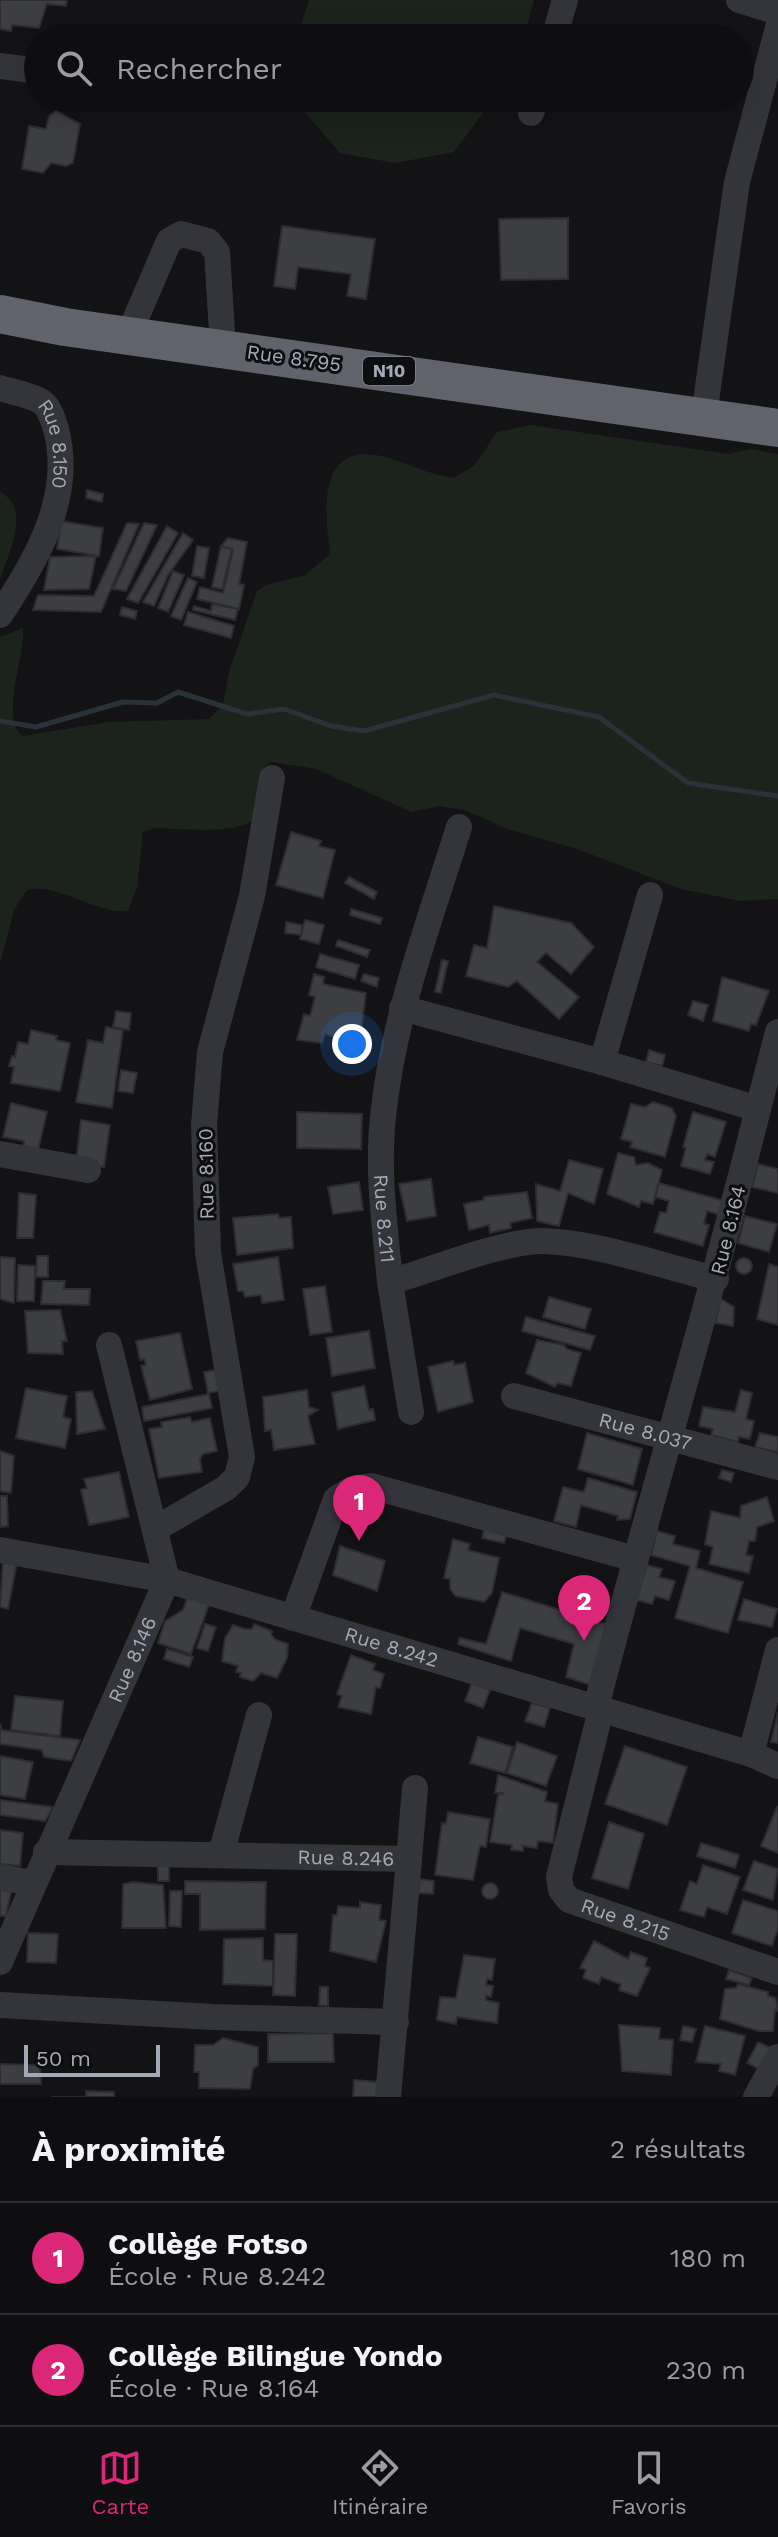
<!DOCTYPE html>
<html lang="fr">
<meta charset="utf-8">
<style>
:root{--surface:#0e0e10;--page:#171719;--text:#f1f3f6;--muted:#9b9c9f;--line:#2e2e30;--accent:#db2777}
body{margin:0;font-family:"Work Sans",sans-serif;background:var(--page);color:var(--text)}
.scale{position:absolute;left:24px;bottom:20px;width:136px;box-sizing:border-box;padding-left:8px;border:4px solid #a4aab5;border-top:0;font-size:22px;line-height:28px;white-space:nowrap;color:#a4aab5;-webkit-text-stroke:6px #0e0e10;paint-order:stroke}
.you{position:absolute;left:352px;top:1044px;width:28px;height:28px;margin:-20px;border:6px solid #fff;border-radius:50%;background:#1a73e8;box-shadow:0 0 0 12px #1a73e833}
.badge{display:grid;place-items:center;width:52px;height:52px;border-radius:50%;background:var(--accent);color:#fff;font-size:26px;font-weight:700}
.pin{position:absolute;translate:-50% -66px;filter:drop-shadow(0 2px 4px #0008)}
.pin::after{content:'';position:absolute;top:42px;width:28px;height:24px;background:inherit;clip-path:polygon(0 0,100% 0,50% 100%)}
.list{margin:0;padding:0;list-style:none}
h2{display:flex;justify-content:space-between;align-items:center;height:104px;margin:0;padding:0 32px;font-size:34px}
h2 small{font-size:26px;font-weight:400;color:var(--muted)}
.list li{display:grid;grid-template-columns:52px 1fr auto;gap:24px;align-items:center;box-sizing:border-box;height:112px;padding:0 32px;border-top:2px solid var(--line)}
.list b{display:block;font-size:30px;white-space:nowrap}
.list p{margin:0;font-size:26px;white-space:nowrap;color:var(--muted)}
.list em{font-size:26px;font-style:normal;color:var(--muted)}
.icon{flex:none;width:44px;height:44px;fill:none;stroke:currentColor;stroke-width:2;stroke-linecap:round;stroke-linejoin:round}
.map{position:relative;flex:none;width:778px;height:2097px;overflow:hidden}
.search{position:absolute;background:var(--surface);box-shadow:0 8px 32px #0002;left:24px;right:24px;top:24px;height:88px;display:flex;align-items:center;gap:20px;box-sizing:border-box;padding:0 28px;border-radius:44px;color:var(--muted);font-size:30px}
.sheet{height:328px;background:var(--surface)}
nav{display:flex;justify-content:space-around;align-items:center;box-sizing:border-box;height:112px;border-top:2px solid var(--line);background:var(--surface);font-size:22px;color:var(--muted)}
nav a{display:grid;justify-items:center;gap:4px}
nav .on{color:var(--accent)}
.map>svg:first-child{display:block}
.green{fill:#1b231c}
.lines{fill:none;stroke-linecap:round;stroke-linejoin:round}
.stream{stroke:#293239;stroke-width:5}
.building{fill:#3d3e42;stroke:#2d2d31;stroke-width:2}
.minor{stroke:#34353a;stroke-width:26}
.highway{stroke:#60636b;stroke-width:38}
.labels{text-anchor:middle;stroke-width:6;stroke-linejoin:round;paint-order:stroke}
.shield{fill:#0e0e10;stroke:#777b84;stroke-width:2}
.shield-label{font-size:18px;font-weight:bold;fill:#a4aab5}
.street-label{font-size:20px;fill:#a4aab5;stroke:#0e0e10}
</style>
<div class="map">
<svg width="778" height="2097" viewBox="0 0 778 2097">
<rect width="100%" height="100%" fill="#131315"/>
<path class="green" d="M 309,0 L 534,0 L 524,38 L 297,38 Z
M 293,98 L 494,98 L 454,152 L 395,163 L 340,153 Z
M 531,425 L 728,454 L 750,449 L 778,454 L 778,899 L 741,901 L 681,889 L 577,849 L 505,828 L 465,810 L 439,806 L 412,812 L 316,769 L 272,762 L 263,767 C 262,782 263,806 254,818 C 241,836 176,828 154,828 L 143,832 L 137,888 L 128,911 C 95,914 52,880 26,891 L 14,910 L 0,964 L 0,637 L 23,628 C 25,658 0,716 22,736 L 109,722 L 209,719 L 223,705 L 229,672 L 257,591 L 266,585 L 305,575 L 330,554 C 326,517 315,446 376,455 C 403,460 427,475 454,478 L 475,465 L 497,432 Z
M 0,492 C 32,508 8,555 0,579 Z"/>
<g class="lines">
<path class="stream" d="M 0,721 L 36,727 L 123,702 L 157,703 L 178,692 L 247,714 L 284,709 L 331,726 L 364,731 L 494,695 L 599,717 L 688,783 L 778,796"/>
</g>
<path class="building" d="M 0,0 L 67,0 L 66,6 L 47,4 L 39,28 L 12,25 L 11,31 L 0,29 Z
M 56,111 L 80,124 L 73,163 L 66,166 L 51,163 L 43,173 L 22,169 L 29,126 L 46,129 L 49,116 Z
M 568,218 L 568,279 L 501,280 L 499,219 Z
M 282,226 L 375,239 L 366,299 L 347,296 L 351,274 L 298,267 L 295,289 L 274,286 Z
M 87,490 L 103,494 L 102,502 L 86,498 Z
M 61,521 L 103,528 L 99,556 L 57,549 Z
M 127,523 L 139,524 L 101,612 L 33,610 L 38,595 L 94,596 Z
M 144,523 L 157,525 L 126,591 L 113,589 Z
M 167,526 L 178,533 L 138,603 L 127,599 Z
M 183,533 L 193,540 L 168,575 L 154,606 L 143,602 Z
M 228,538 L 247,542 L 239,584 L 244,585 L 239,609 L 197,599 L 200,587 L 223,593 L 233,550 L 221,546 Z
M 197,546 L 209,548 L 204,578 L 192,576 Z
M 221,546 L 232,549 L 222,589 L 212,587 Z
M 96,556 L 89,589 L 44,590 L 50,557 Z
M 173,571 L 184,575 L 168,612 L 158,608 Z
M 188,578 L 197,582 L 181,620 L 171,616 Z
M 212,604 L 238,609 L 235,620 L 193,610 L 194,606 L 211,611 Z
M 122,607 L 137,611 L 135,619 L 120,615 Z
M 188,612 L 234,626 L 231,638 L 184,625 Z
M 291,832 L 321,841 L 319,846 L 335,850 L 323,898 L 276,885 Z
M 349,877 L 377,892 L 374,899 L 345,883 Z
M 494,906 L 571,923 L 594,947 L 571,974 L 546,953 L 537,962 L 579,997 L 559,1019 L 517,981 L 508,987 L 466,976 L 474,945 L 487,948 Z
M 351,909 L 382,918 L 380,924 L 350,915 Z
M 305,920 L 324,925 L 319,944 L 300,939 Z
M 286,922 L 302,925 L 301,935 L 285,933 Z
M 338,940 L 370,950 L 367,957 L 336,946 Z
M 320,954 L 359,965 L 355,979 L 316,967 Z
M 442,960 L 448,961 L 441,993 L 435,992 Z
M 314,974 L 324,977 L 323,984 L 366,993 L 361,1031 L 357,1030 L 355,1043 L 325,1034 L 322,1043 L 297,1040 L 304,1014 L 310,1016 L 315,997 L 309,995 Z
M 364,974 L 379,978 L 377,987 L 361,981 Z
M 722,977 L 769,991 L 756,1025 L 751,1024 L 749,1031 L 713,1021 Z
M 693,1001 L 708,1005 L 703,1021 L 688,1015 Z
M 116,1011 L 131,1013 L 129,1030 L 113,1027 Z
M 106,1027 L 123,1030 L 112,1108 L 76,1102 L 88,1040 L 103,1043 Z
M 31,1030 L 57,1036 L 56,1040 L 70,1043 L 60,1091 L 11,1083 L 14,1067 L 9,1066 L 12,1056 L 15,1057 L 18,1042 L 28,1044 Z
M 649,1050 L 665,1055 L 662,1066 L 646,1062 Z
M 121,1070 L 137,1073 L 133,1093 L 118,1091 Z
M 653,1102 L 672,1108 L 676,1116 L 665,1157 L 630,1147 L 632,1142 L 621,1139 L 631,1104 L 645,1107 Z
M 11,1103 L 47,1112 L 38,1150 L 23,1147 L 24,1141 L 3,1137 Z
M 297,1112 L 362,1114 L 361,1149 L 297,1148 Z
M 693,1112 L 726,1122 L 715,1157 L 707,1154 L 705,1160 L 714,1162 L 710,1174 L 681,1166 L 686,1148 L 683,1147 Z
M 81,1120 L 110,1125 L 104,1167 L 76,1163 Z
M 618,1153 L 634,1157 L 636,1165 L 648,1163 L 662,1170 L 653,1204 L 641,1201 L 639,1207 L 607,1194 Z
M 569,1160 L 603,1169 L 594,1204 L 568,1193 L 559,1226 L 537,1221 L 536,1184 L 560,1191 Z
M 758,1164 L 778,1169 L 778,1193 L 752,1187 Z
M 431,1179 L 436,1216 L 407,1221 L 399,1184 Z
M 359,1182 L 363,1210 L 333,1214 L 328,1187 Z
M 659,1183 L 724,1201 L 720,1215 L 707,1211 L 704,1224 L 709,1225 L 703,1246 L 654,1232 L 660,1212 L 666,1213 L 669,1201 L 655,1197 Z
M 527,1192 L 532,1218 L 510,1223 L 511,1228 L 490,1233 L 489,1225 L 469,1230 L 464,1204 L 484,1200 L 484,1197 Z
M 19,1193 L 36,1195 L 33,1238 L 17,1238 Z
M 278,1214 L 279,1218 L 291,1217 L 293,1248 L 237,1255 L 233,1218 Z
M 745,1216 L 777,1224 L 769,1252 L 738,1243 Z
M 37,1256 L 48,1256 L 48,1277 L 36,1277 Z
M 0,1257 L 15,1258 L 14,1303 L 0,1299 Z
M 278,1257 L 284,1300 L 262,1303 L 261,1295 L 245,1297 L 243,1291 L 238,1291 L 233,1264 Z
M736 1266a8 8 0 1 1 16 0a8 8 0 1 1-16 0Z
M 769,1264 L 778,1267 L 778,1325 L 757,1319 Z
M 18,1265 L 35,1266 L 34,1301 L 17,1301 Z
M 43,1281 L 65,1281 L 64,1289 L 90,1289 L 89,1305 L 41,1304 Z
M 325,1286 L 332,1332 L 310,1335 L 303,1289 Z
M 549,1297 L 591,1309 L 585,1329 L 543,1317 Z
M 721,1299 L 734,1307 L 733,1326 L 715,1323 Z
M 60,1310 L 67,1341 L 62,1341 L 63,1354 L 28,1353 L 25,1311 Z
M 526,1317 L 595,1336 L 590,1350 L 522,1331 Z
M 369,1331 L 375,1368 L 332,1376 L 326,1338 Z
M 180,1333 L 192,1389 L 150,1400 L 141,1366 L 146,1365 L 144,1359 L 140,1360 L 136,1341 Z
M 537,1340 L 564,1345 L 567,1349 L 581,1353 L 571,1386 L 557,1383 L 555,1387 L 526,1373 Z
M 453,1361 L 454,1365 L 465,1363 L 473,1402 L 438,1412 L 428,1367 Z
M 215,1370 L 219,1391 L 208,1393 L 204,1372 Z
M 364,1386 L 369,1410 L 373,1409 L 375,1420 L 338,1429 L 332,1393 Z
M 26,1388 L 67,1396 L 63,1417 L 71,1419 L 65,1448 L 16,1438 Z
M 307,1390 L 309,1407 L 318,1410 L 308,1416 L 315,1444 L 274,1450 L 271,1430 L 265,1431 L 263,1397 Z
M 741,1390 L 752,1393 L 746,1419 L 754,1421 L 750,1439 L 739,1437 L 738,1442 L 711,1435 L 713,1429 L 699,1426 L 703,1407 L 735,1412 Z
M 92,1391 L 105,1429 L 77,1434 L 76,1392 Z
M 209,1394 L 212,1408 L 144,1421 L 142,1407 Z
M 190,1417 L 192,1422 L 210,1418 L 217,1451 L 203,1454 L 200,1459 L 202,1472 L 159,1478 L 149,1429 L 162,1427 L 161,1422 Z
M 587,1433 L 642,1449 L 633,1485 L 578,1469 Z
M 760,1433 L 778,1437 L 778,1452 L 755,1447 Z
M 0,1451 L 14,1456 L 11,1493 L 0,1491 Z
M 722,1470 L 734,1473 L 731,1482 L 719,1478 Z
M 119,1472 L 129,1517 L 89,1525 L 81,1490 L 87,1488 L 84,1479 Z
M 588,1478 L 637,1492 L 630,1519 L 617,1520 L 618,1516 L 581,1505 L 576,1527 L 554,1521 L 563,1487 L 584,1492 Z
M 0,1496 L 7,1496 L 8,1526 L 0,1527 Z
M 767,1497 L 774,1521 L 757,1527 L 755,1541 L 749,1541 L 746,1555 L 753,1556 L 749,1573 L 709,1564 L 713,1547 L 705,1544 L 711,1511 L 740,1518 L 741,1506 Z
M 485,1527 L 507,1533 L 504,1543 L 482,1538 Z
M 657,1531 L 675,1536 L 673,1544 L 700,1551 L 696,1568 L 743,1582 L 728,1633 L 675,1618 L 690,1566 L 651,1555 Z
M 453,1539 L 470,1544 L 468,1550 L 499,1558 L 492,1593 L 484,1602 L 456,1596 L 450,1589 L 450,1579 L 444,1578 Z
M 340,1546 L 385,1561 L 377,1591 L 333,1575 Z
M 3,1560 L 17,1562 L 8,1609 L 0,1607 Z
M 647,1565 L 662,1569 L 659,1577 L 675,1581 L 669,1600 L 655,1596 L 652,1604 L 636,1600 Z
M 502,1592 L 609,1625 L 591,1685 L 566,1677 L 574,1644 L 520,1628 L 511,1661 L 458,1644 L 460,1638 L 486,1644 Z
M 188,1595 L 210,1602 L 191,1654 L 158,1643 L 165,1621 L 183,1610 Z
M 744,1599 L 777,1609 L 772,1627 L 738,1620 Z
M 205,1624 L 216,1627 L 208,1651 L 197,1648 Z
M 254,1624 L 272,1631 L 271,1635 L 276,1640 L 288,1644 L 287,1658 L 277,1678 L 261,1673 L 253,1681 L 240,1677 L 241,1673 L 236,1672 L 238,1666 L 222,1661 L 225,1638 L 233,1625 L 245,1629 L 252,1629 Z
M 167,1649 L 193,1657 L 189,1667 L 164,1659 Z
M 351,1655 L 375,1664 L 373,1670 L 384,1674 L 380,1688 L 376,1687 L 371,1714 L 338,1707 L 342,1696 L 337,1694 Z
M 472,1683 L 490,1690 L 483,1708 L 465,1701 Z
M 15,1696 L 63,1701 L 60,1736 L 11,1730 Z
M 532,1703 L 550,1708 L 544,1727 L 525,1721 Z
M 778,1712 L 778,1743 L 771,1742 Z
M 0,1724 L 2,1730 L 80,1740 L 71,1761 L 44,1757 L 42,1750 L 0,1744 Z
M 478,1737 L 513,1747 L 505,1773 L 470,1763 Z
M 517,1742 L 557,1756 L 546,1786 L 507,1773 Z
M 625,1746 L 687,1767 L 667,1825 L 605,1804 Z
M 0,1756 L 33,1762 L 25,1799 L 0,1795 Z
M 498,1775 L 547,1792 L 545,1801 L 558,1804 L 553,1843 L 538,1841 L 537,1848 L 523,1846 L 523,1851 L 511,1850 L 512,1845 L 490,1842 L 498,1795 L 504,1793 L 495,1793 Z
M 0,1800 L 53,1807 L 45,1821 L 0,1815 Z
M 777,1807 L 778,1807 L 778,1853 L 761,1846 Z
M 448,1812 L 490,1819 L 486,1847 L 480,1846 L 473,1880 L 435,1875 L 442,1823 L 446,1824 Z
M 609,1822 L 644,1834 L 628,1889 L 592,1878 Z
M 0,1830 L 23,1833 L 20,1866 L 0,1864 Z
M 701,1843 L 739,1855 L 735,1868 L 697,1856 Z
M 754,1861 L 778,1869 L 773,1900 L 743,1890 Z
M 158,1865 L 169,1865 L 169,1881 L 158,1881 Z
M 703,1865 L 740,1877 L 727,1914 L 707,1907 L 704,1917 L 680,1910 L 690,1881 L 697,1884 Z
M 420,1879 L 434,1881 L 433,1894 L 418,1893 Z
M 185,1881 L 266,1882 L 265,1929 L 200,1930 L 200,1894 L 185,1894 Z
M 133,1882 L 163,1885 L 166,1928 L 122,1928 L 123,1884 Z
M482 1891a8 8 0 1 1 16 0a8 8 0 1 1-16 0Z
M 0,1889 L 11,1892 L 6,1916 L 0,1916 Z
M 170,1891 L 182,1891 L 181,1927 L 169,1926 Z
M 743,1900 L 778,1911 L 778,1928 L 772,1946 L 732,1933 Z
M 360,1902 L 381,1905 L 379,1920 L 386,1921 L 376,1962 L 330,1951 L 333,1915 L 337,1915 L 338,1906 L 360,1908 Z
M 28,1933 L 58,1934 L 56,1963 L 27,1962 Z
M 275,1934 L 297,1934 L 295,1996 L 273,1995 Z
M 263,1938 L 263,1960 L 273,1961 L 273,1986 L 223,1984 L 224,1939 Z
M 594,1941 L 628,1959 L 631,1952 L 647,1958 L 645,1966 L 650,1968 L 637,1996 L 619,1990 L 621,1984 L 601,1977 L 599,1984 L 583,1978 L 586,1970 L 580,1968 Z
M 464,1955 L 495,1959 L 492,1980 L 487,1979 L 486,1985 L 493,1986 L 491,1997 L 486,1996 L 486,2000 L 499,2003 L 497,2023 L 457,2017 L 456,2024 L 437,2020 L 440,1997 L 456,1998 Z
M 729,1970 L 752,1978 L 749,1985 L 726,1979 Z
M 738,1984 L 768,1992 L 768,1996 L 776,1998 L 778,2011 L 775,2010 L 773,2031 L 758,2031 L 720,2019 L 725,1989 L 736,1988 Z
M 320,1987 L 328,1987 L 328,2006 L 319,2005 Z
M 619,2025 L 660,2028 L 659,2039 L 673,2040 L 671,2075 L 622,2071 Z
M 683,2026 L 696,2029 L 692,2042 L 680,2040 Z
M 705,2026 L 745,2036 L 735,2075 L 719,2071 L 721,2064 L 696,2062 Z
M 333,2033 L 334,2062 L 268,2062 L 268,2034 Z
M 223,2038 L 258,2047 L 258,2065 L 253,2069 L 250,2089 L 199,2088 L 199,2072 L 194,2072 L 195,2045 L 213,2045 Z
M 758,2042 L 771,2048 L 760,2069 L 747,2063 Z
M 0,2064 L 40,2065 L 41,2084 L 0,2084 Z
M 354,2080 L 378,2082 L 377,2097 L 353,2097 Z
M 86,2091 L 114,2092 L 114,2097 L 51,2097 L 86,2097 Z"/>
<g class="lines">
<g class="minor">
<path d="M 739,0 L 778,12"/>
<path d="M 554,38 L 565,0"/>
<path d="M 0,66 L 38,71"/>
<path d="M 199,98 L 211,99"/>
<path d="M 531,113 L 536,98"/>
<path d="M 129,334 L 169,241 L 181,234 L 208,241 L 217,252 L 223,348"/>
<path id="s1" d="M 0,388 C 12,392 31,395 42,402 C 50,408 53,420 56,429 C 74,497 36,561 0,615"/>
<path d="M 704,415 L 737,182 L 778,28"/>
<path id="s2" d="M 459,827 C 429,923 393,1017 383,1117 C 377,1172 385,1227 390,1282 C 432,1270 502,1241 543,1241 C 595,1242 665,1267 716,1279"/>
<path d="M 402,1008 L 602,1062 L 758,1109 C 708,1310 648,1507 596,1707"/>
<path d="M 602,1062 L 650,895"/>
<path d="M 758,1109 L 778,1032"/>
<path d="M 0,1154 L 88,1170"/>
<path d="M 390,1282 L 411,1412"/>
<path id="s3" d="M 514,1396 L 778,1467"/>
<path d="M 155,1529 L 226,1488 L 237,1477 L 242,1457 L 208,1253 L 204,1125 L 210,1052 L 252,896 L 272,778"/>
<path id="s4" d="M 0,1550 L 167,1580 L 751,1754 L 778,1766"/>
<path d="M 293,1618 L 336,1499 L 352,1489 L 371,1486 L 635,1559"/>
<path id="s5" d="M 601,1710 L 559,1877 L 561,1890 L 569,1900 L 778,1972"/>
<path d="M 751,1754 L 778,1650"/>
<path id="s6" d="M 46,1852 L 409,1859 L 388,2097"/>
<path d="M 221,1854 L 259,1715"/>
<path d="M 409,1859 L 415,1788"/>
<path d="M 0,1877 L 32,1883"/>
<path id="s7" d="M 0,1962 L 167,1580 L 109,1345"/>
<path d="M 0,2005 L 213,2017 L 396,2022"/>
<path d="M 756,2097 L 778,2057"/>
</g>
<path class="highway" d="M 0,314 L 65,327 L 778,428"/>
</g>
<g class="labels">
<rect class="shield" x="363" y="357" width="52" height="28" rx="6"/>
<g class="shield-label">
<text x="389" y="377">N10</text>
</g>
<g class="street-label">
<text transform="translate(294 358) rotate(8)" y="7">Rue 8.795</text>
<text dy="7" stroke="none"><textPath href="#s1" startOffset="90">Rue 8.150</textPath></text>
<text transform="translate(206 1174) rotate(-91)" y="7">Rue 8.160</text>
<text dy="7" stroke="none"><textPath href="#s2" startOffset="402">Rue 8.211</textPath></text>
<text transform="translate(728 1230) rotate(-76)" y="7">Rue 8.164</text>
<text dy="7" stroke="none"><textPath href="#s3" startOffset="136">Rue 8.037</textPath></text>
<text dy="7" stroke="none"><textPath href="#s4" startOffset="404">Rue 8.242</textPath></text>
<text dy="7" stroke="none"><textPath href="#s7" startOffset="330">Rue 8.146</textPath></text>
<text dy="7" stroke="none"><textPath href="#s6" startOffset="300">Rue 8.246</textPath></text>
<text dy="7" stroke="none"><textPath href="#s5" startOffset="258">Rue 8.215</textPath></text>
</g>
</g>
</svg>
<div class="scale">50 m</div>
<div class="you"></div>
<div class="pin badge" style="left:359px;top:1541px">1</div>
<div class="pin badge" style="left:584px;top:1641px">2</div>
<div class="search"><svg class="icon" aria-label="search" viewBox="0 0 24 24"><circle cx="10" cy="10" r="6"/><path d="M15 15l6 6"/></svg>Rechercher</div>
</div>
<section class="sheet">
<h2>À proximité<small>2 résultats</small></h2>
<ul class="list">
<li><span class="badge">1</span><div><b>Collège Fotso</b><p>École · Rue 8.242</p></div><em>180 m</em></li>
<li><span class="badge">2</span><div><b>Collège Bilingue Yondo</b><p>École · Rue 8.164</p></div><em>230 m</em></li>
</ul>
</section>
<nav>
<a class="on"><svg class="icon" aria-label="map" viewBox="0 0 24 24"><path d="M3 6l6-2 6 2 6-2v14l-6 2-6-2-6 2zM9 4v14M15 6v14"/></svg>Carte</a>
<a><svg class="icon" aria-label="directions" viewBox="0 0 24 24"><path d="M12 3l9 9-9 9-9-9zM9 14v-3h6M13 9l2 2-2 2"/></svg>Itinéraire</a>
<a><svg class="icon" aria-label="saved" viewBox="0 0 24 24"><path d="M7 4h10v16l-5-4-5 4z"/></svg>Favoris</a>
</nav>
